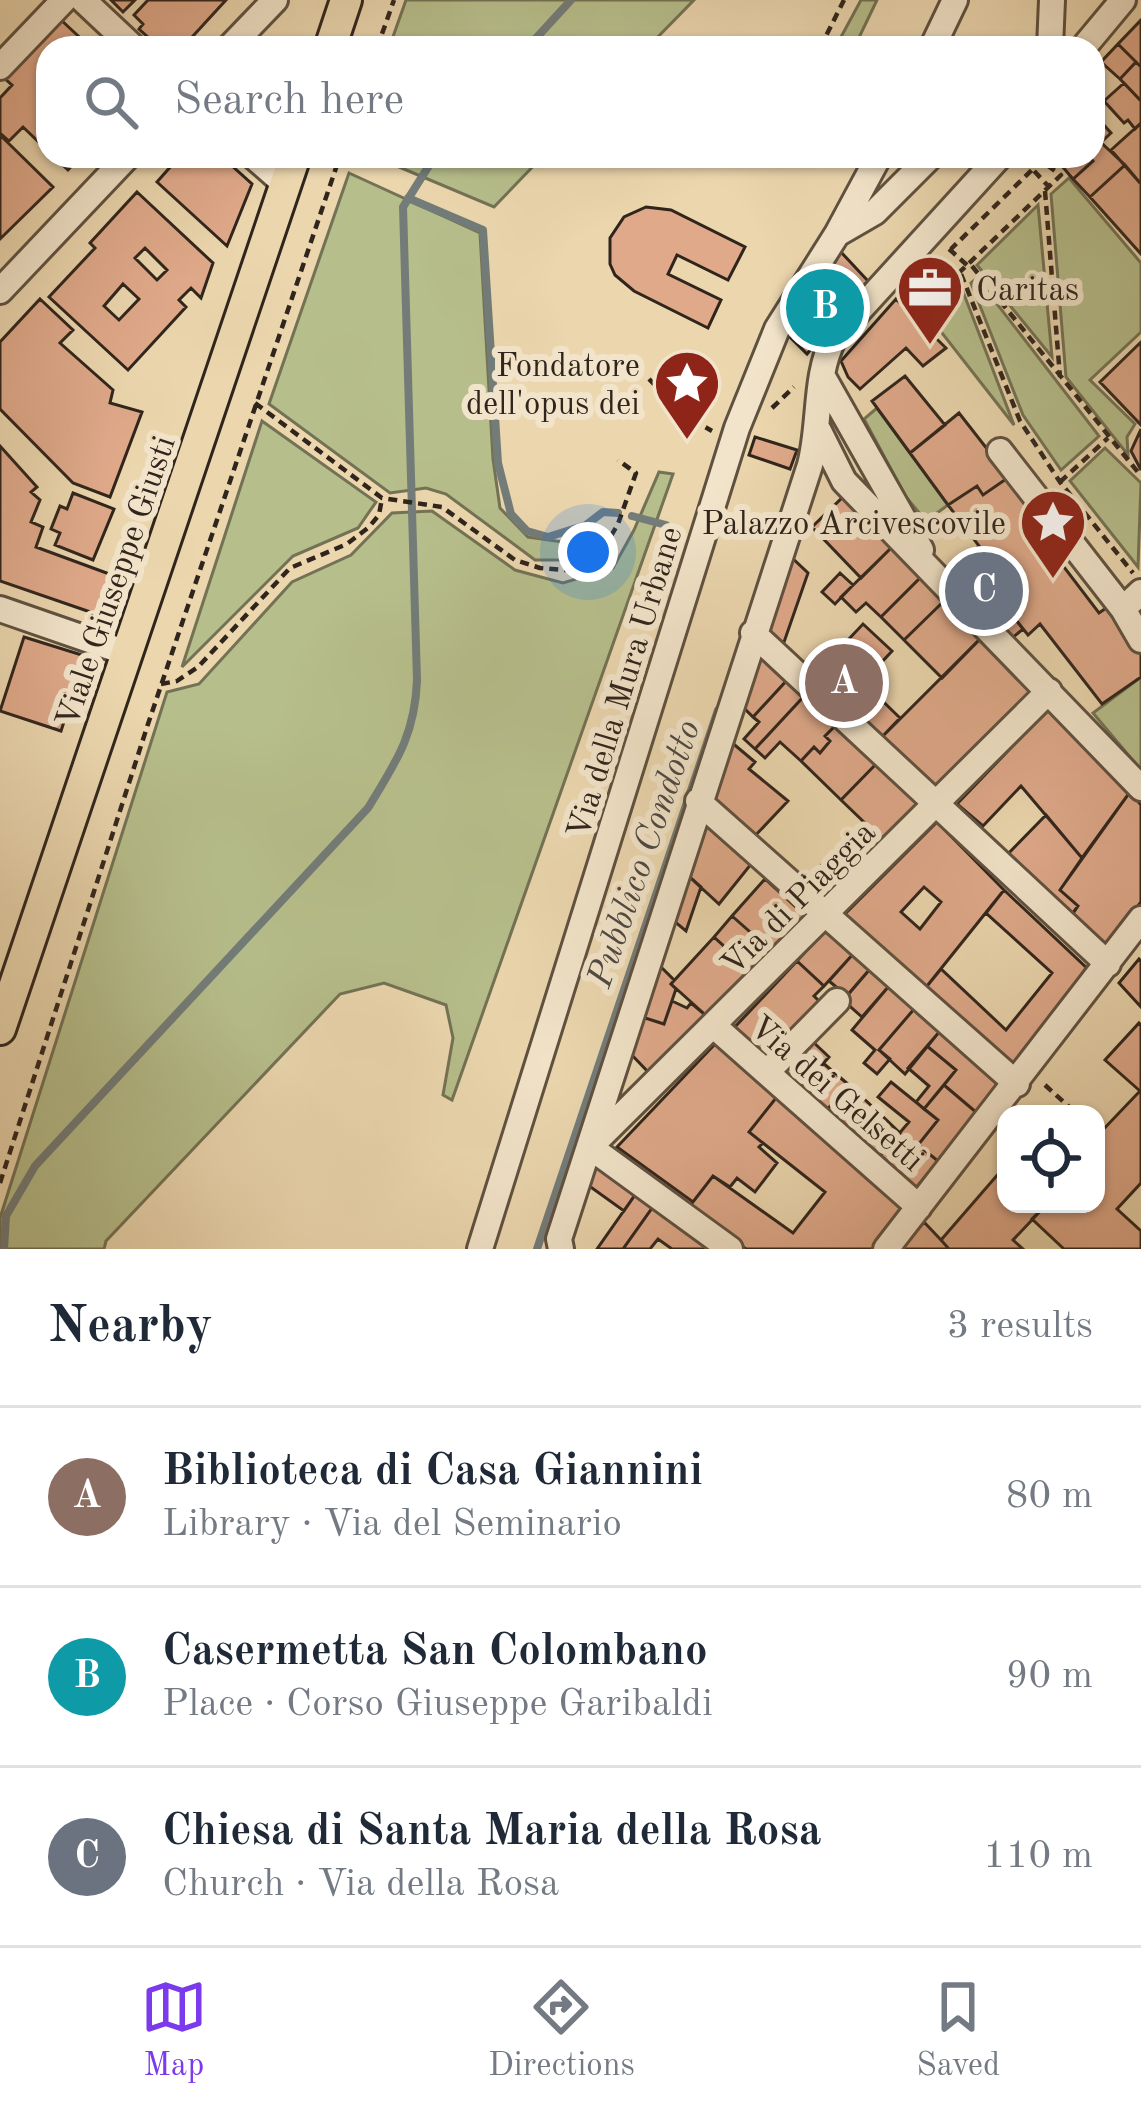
<!DOCTYPE html>
<meta charset="utf-8">
<style>
:root{--surface:#fff;--page:#f2f2f3;--text:#1f2937;--muted:#747a83;--line:#e0e1e3;--accent:#7c3aed}
body{margin:0;font-family:"Old Standard TT",serif;background:var(--page);color:var(--text)}
.controls{position:absolute;right:36px;bottom:36px;display:grid;overflow:hidden;border-radius:24px;box-shadow:0 3px 9px #0004}
.controls button{width:108px;height:108px;display:grid;place-items:center;padding:0;border:0;border-bottom:3px solid var(--line);background:var(--surface);color:var(--text);font:60px sans-serif}
.you{position:absolute;left:588px;top:552px;width:42px;height:42px;margin:-30px;border:9px solid #fff;border-radius:50%;background:#1a73e8;box-shadow:0 0 0 18px #1a73e833}
.badge{display:grid;place-items:center;width:78px;height:78px;border-radius:50%;background:var(--accent);color:#fff;font-size:39px;font-weight:700}
.pin{position:absolute;translate:-50% -50%;border:6px solid #fff;box-shadow:0 3px 12px #0006}
.list{margin:0;padding:0;list-style:none}
h2{display:flex;justify-content:space-between;align-items:center;height:156px;margin:0;padding:0 48px;font-size:51px}
h2 small{font-size:39px;font-weight:400;color:var(--muted)}
.list li{display:grid;grid-template-columns:78px 1fr auto;gap:36px;align-items:center;box-sizing:border-box;height:180px;padding:0 48px;border-top:3px solid var(--line)}
.list b{display:block;font-size:45px;white-space:nowrap}
.list p{margin:0;font-size:39px;white-space:nowrap;color:var(--muted)}
.list em{font-size:39px;font-style:normal;color:var(--muted)}
.icon{flex:none;width:66px;height:66px;fill:none;stroke:currentColor;stroke-width:2;stroke-linecap:round;stroke-linejoin:round}
.map{position:relative;flex:none;width:1141px;height:1249px;overflow:hidden}
.search{position:absolute;background:var(--surface);box-shadow:0 3px 9px #0004;left:36px;right:36px;top:36px;height:132px;display:flex;align-items:center;gap:30px;box-sizing:border-box;padding:0 42px;border-radius:36px;color:var(--muted);font-size:45px}
.sheet{height:696px;background:var(--surface)}
nav{display:flex;justify-content:space-around;align-items:center;box-sizing:border-box;height:168px;border-top:3px solid var(--line);background:var(--surface);font-size:33px;color:var(--muted)}
nav a{display:grid;justify-items:center;gap:6px}
nav .on{color:var(--accent)}
.map>svg:first-child{display:block}
.green{fill:#b6be8b;stroke:#737254;stroke-width:3}
.lines{fill:none;stroke-linecap:round;stroke-linejoin:round}
.stream{stroke:#737c79;stroke-width:8}
.building{fill:#dfa98a;stroke:#30251c;stroke-width:3;fill-rule:evenodd}
.minor-casing{stroke:#5f5140;stroke-width:30}
.major-casing{stroke:#30251c;stroke-width:36}
.path{stroke:#30251c;stroke-width:4.5;stroke-dasharray:9 6;stroke-linecap:butt}
.minor{stroke:#f2e4ca;stroke-width:24}
.major{stroke:#ebd6ae;stroke-width:30}
.labels{text-anchor:middle;stroke-width:12;stroke-linejoin:round;paint-order:stroke}
.poi-label{font-size:33px;fill:#30251c;stroke:#f2e4ca;text-anchor:end}
.street-label{font-size:33px;fill:#30251c;stroke:#f2e4ca}
.water-label{font-size:36px;font-style:italic;fill:#4c4943;stroke:#f2e4ca}
</style>
<div class="map">
<svg width="1141" height="1249" viewBox="0 0 1141 1249">
<rect width="100%" height="100%" fill="#ebd6ae"/>
<filter id="stains"><feTurbulence type="fractalNoise" baseFrequency=".00167" numOctaves="4"/><feColorMatrix values="0 0 0 0 .2 0 0 0 0 .09 0 0 0 0 .02 0 0 0 .5 -.17"/></filter>
<radialGradient id="worn" r=".72"><stop offset=".6" stop-color="#630" stop-opacity="0"/><stop offset="1" stop-color="#630" stop-opacity=".3"/></radialGradient>
<path class="green" d="M 406,0 L 694,0 L 647,48 L 389,48 Z
M 861,0 L 877,0 L 854,48 L 835,48 Z
M 373,156 L 543,156 L 494,207 Z
M 349,173 L 480,233 L 493,459 L 500,508 L 528,537 L 570,543 L 597,535 L 594,551 L 566,560 L 535,560 L 446,494 L 426,488 L 390,493 L 269,404 Z
M 1069,178 L 1141,263 L 1141,332 L 1090,380 L 1135,424 L 1127,437 L 1128,455 L 1066,377 L 1051,194 Z
M 1038,205 L 1052,357 L 977,265 Z
M 977,278 L 1099,436 L 1061,470 L 1023,415 L 971,283 Z
M 954,281 L 962,289 L 1014,425 L 924,310 Z
M 877,408 L 948,505 L 926,521 L 906,497 L 864,419 Z
M 262,421 L 376,502 L 358,528 L 293,556 L 182,667 Z
M 1105,448 L 1141,483 L 1138,567 L 1070,481 Z
M 659,472 L 673,474 L 452,1100 L 443,1095 L 453,1038 L 446,1005 L 384,983 L 340,994 L 106,1241 L 104,1249 L 0,1249 L 0,1218 L 167,692 L 199,684 L 292,582 L 351,555 L 392,513 L 432,511 L 515,570 L 563,583 L 613,568 L 634,530 Z
M 1141,677 L 1141,770 L 1093,713 Z"/>
<g class="lines">
<path class="stream" d="M 527,48 L 571,0
M 408,198 L 483,230 L 498,463 L 511,514 L 527,531 L 548,537 L 586,525 L 603,512 L 618,513
M 632,516 L 666,525
M 4,1249 L 6,1216 L 35,1166 L 368,808 C 396,762 415,735 417,680 L 403,207 L 435,156
M 537,1249 L 718,710"/>
</g>
<path class="building" d="M 111,0 L 135,0 L 123,12 Z
M 148,0 L 226,0 L 182,48 L 160,48 L 139,29 L 143,24 L 134,15 Z
M 60,19 L 91,48 L 48,48 L 48,151 L 23,127 L 9,141 L 0,133 L 0,98 L 12,85 L 4,78 Z
M 1141,20 L 1141,67 L 1118,44 Z
M 1118,44 L 1136,62 L 1120,79 L 1101,62 Z
M 1136,62 L 1141,67 L 1141,101 L 1120,79 Z
M 1124,83 L 1141,101 L 1141,123 L 1135,129 L 1128,120 L 1124,123 L 1104,101 Z
M 1093,113 L 1111,133 L 1100,143 L 1093,135 Z
M 1141,123 L 1141,183 L 1140,183 L 1111,150 Z
M 0,135 L 53,187 L 0,239 Z
M 1094,136 L 1125,165 L 1090,197 L 1073,179 L 1093,161 L 1089,156 L 1093,156 Z
M 53,156 L 81,156 L 68,170 Z
M 180,156 L 221,156 L 252,184 L 227,246 L 157,182 Z
M 1072,156 L 1089,156 L 1093,161 L 1073,179 L 1061,165 Z
M 1125,165 L 1141,184 L 1141,254 L 1090,197 Z
M 137,192 L 213,263 L 201,298 L 191,288 L 179,300 L 186,307 L 128,370 L 49,297 L 95,248 L 90,243 ZM 145,248 L 167,270 L 157,280 L 135,258 ZM 123,284 L 139,299 L 119,320 L 104,306 Z
M 646,207 L 671,210 L 745,247 L 728,280 L 677,255 L 668,274 L 721,300 L 708,328 L 634,291 L 615,275 L 610,264 L 610,238 L 624,217 Z
M 840,251 L 868,281 L 807,354 L 788,335 Z
M 40,299 L 73,330 L 60,343 L 113,390 L 110,403 L 142,412 L 110,497 L 73,483 L 0,409 L 0,342 Z
M 896,299 L 946,348 L 923,366 L 906,348 L 860,389 L 848,377 L 841,361 Z
M 1141,342 L 1141,425 L 1100,382 Z
M 905,376 L 945,425 L 910,453 L 872,401 Z
M 959,413 L 1009,477 L 983,495 L 977,486 L 948,505 L 910,453 Z
M 1141,429 L 1141,470 L 1131,451 Z
M 755,437 L 797,450 L 790,469 L 749,455 Z
M 0,446 L 37,487 L 31,492 L 40,500 L 31,522 L 43,527 L 36,547 L 112,575 L 99,615 L 0,581 Z
M 1009,477 L 1048,525 L 1038,533 L 1099,613 L 1109,606 L 1141,650 L 1141,677 L 1102,704 L 1040,624 L 1028,635 L 1012,615 L 1023,604 L 948,505 L 977,486 L 983,495 Z
M 73,493 L 114,509 L 93,560 L 55,545 L 60,533 L 51,529 L 60,506 L 67,509 Z
M 844,496 L 892,547 L 861,578 L 812,527 Z
M 979,546 L 1023,604 L 1012,615 L 1023,629 L 1006,643 L 943,577 Z
M 892,547 L 922,576 L 881,617 L 866,603 L 856,612 L 841,597 Z
M 789,555 L 808,573 L 783,645 L 763,628 Z
M 840,573 L 853,585 L 835,604 L 822,592 Z
M 922,576 L 945,600 L 904,640 L 881,617 Z
M 945,600 L 982,637 L 942,678 L 904,640 Z
M 863,624 L 892,651 L 843,704 L 814,676 Z
M 24,637 L 85,656 L 61,731 L 0,711 Z
M 982,637 L 1036,693 L 936,795 L 880,739 Z
M 756,648 L 789,678 L 753,717 L 737,701 Z
M 789,678 L 806,694 L 755,749 L 744,739 L 759,722 L 753,717 Z
M 863,682 L 900,718 L 880,739 L 843,704 Z
M 806,694 L 838,723 L 825,736 L 830,741 L 820,753 L 814,747 L 801,761 L 780,742 L 765,758 L 755,749 Z
M 1050,707 L 1130,792 L 1082,858 L 1021,786 L 983,826 L 957,804 Z
M 838,723 L 878,762 L 841,800 L 801,761 L 814,747 L 820,753 L 830,741 L 825,736 Z
M 724,736 L 755,762 L 749,769 L 788,801 L 752,839 L 704,795 Z
M 878,762 L 924,806 L 868,858 L 850,842 L 867,825 L 841,800 Z
M 1130,792 L 1141,805 L 1141,902 L 1104,950 L 1072,915 L 1078,906 L 1060,890 Z
M 1046,815 L 1082,858 L 1060,890 L 1078,906 L 1067,921 L 1002,860 Z
M 701,816 L 752,863 L 719,904 L 681,869 Z
M 937,822 L 1004,890 L 923,991 L 839,920 ZM 924,887 L 941,902 L 920,929 L 901,912 Z
M 846,838 L 868,858 L 829,902 L 806,882 Z
M 681,869 L 701,887 L 686,931 L 669,917 Z
M 765,879 L 809,919 L 776,955 L 732,916 Z
M 1004,890 L 1091,972 L 1012,1072 L 923,991 L 941,969 L 1006,1030 L 1052,973 L 986,913 Z
M 732,916 L 776,955 L 757,976 L 714,937 Z
M 827,928 L 854,953 L 824,986 L 797,961 Z
M 714,937 L 757,976 L 710,1019 L 671,984 Z
M 854,953 L 870,969 L 847,996 L 829,981 Z
M 1139,959 L 1141,961 L 1141,1007 L 1119,983 Z
M 797,961 L 824,986 L 814,996 L 822,1004 L 767,1061 L 733,1029 Z
M 656,962 L 674,980 L 671,984 L 676,989 L 664,1024 L 639,1016 Z
M 870,969 L 889,986 L 862,1017 L 843,1000 Z
M 889,986 L 915,1008 L 879,1050 L 890,1059 L 877,1074 L 864,1063 L 875,1050 L 852,1030 Z
M 672,1001 L 687,1008 L 691,1003 L 710,1019 L 653,1077 L 627,1050 L 639,1016 L 664,1024 Z
M 915,1008 L 940,1031 L 905,1074 L 879,1050 Z
M 1139,1023 L 1141,1025 L 1141,1183 L 1117,1209 L 1141,1231 L 1141,1249 L 1064,1249 L 1032,1219 L 1047,1204 L 1096,1204 L 1096,1137 L 1140,1091 L 1105,1060 Z
M 940,1031 L 1002,1083 L 977,1113 L 944,1085 L 956,1070 L 927,1046 Z
M 811,1040 L 829,1057 L 800,1089 L 782,1073 Z
M 716,1043 L 776,1098 L 749,1132 L 763,1143 L 759,1147 L 777,1163 L 755,1192 L 737,1178 L 730,1187 L 713,1176 L 693,1202 L 617,1147 Z
M 927,1046 L 956,1070 L 924,1109 L 916,1102 L 929,1086 L 908,1068 Z
M 823,1063 L 849,1085 L 825,1112 L 800,1089 Z
M 891,1082 L 938,1120 L 918,1145 L 938,1161 L 916,1188 L 879,1157 L 909,1122 L 878,1097 Z
M 849,1085 L 875,1109 L 852,1136 L 825,1112 Z
M 944,1085 L 977,1113 L 938,1161 L 918,1145 L 938,1120 L 924,1109 Z
M 776,1098 L 907,1205 L 874,1249 L 746,1249 L 689,1207 L 713,1176 L 793,1233 L 825,1192 L 749,1132 Z
M 875,1109 L 900,1133 L 879,1157 L 852,1136 Z
M 595,1158 L 637,1192 L 624,1211 L 585,1183 Z
M 1006,1165 L 1006,1204 L 1047,1204 L 1013,1240 L 1023,1249 L 949,1249 L 941,1240 Z
M 637,1192 L 655,1204 L 623,1249 L 597,1249 Z
M 655,1204 L 714,1249 L 672,1249 L 658,1239 L 650,1249 L 623,1249 Z
M 924,1222 L 941,1240 L 949,1249 L 901,1249 Z"/>
<g class="lines">
<defs>
<path id="minor" d="M 83,0 L 134,48
M 229,48 L 275,0
M 932,48 L 955,0
M 1050,48 L 1052,0
M 1083,48 L 1123,0
M 0,67 L 64,0
M 253,156 L 286,185
M 837,234 L 875,212 L 931,156
M 0,291 L 128,156
M 823,377 L 921,550
M 819,431 L 844,481 L 1141,788
M 1000,451 L 1123,609 L 1141,640
M 0,609 L 127,653
M 1123,609 L 1141,592
M 753,633 L 1108,964
M 698,801 L 1017,1084
M 714,1026 L 919,1207
M 767,1072 L 837,1001
M 480,1249 L 737,428 L 777,329 L 837,234 L 879,156
M 561,1249 L 559,1239 L 810,465 C 821,423 814,376 834,338 L 1000,156
M 730,1249 L 590,1147 L 1049,691
M 886,1249 L 1141,919"/>
<path id="major" d="M 330,48 L 346,0
M 0,1029 L 295,156"/>
</defs>
<use href="#minor" class="minor-casing"/>
<use href="#major" class="major-casing"/>
<path class="path" d="M 377,48 L 394,0
M 820,48 L 844,0
M 1024,160 L 1049,187
M 1045,191 L 1060,377
M 949,249 L 967,265
M 972,266 L 1141,476
M 961,274 L 1020,421 L 1060,482 L 1133,573
M 915,315 L 1061,175 L 1041,161 L 951,249
M 649,379 L 684,415 L 712,431
M 255,403 L 382,498 L 442,507 L 515,560 L 540,568 L 565,570 L 589,560 L 604,548 L 618,524 L 636,473 L 618,460
M 772,408 L 794,387
M 1060,482 L 1108,438
M 161,684 L 177,681 L 198,667 L 290,568 L 347,544 L 369,527 L 379,515 L 382,498
M 1045,1085 L 1077,1114
M 1096,1132 L 1099,1134
M 0,1183 L 148,724 L 340,156"/>
<use href="#minor" class="minor"/>
<use href="#major" class="major"/>
</g>
<defs>
<symbol id="office-pin" viewBox="-11 -11 22 30"><path d="M0 17L-7.5 6A9.5 9.5 0 1 1 7.5 6Z" fill="#8f2418" stroke="#f2e4ca"/><path d="M-6-3h4V-5.5h4V-3h4V5H-6ZM-1-4.5V-3h2v-1.5ZM-6 0V1H6V0Z" fill="#fff"/></symbol>
<symbol id="sight-pin" viewBox="-11 -11 22 30"><path d="M0 17L-7.5 6A9.5 9.5 0 1 1 7.5 6Z" fill="#8f2418" stroke="#f2e4ca"/><path d="M0-6L1.8-2.2L6-1.7L2.9 1.2L3.7 5.4L0 3.3L-3.7 5.4L-2.9 1.2L-6-1.7L-1.8-2.2Z" fill="#fff"/></symbol>
</defs>
<g fill-rule="evenodd">
<use href="#office-pin" x="892" y="250" width="76" height="104"/>
<use href="#sight-pin" x="649" y="345" width="76" height="104"/>
<use href="#sight-pin" x="1015" y="484" width="76" height="104"/>
</g>
<g class="labels">
<g class="poi-label">
<text x="976" y="300" text-anchor="start">Caritas</text>
<text x="640" y="376">Fondatore<tspan x="640" dy="38">dell'opus dei</tspan></text>
<text x="1006" y="534">Palazzo Arcivescovile</text>
</g>
<g class="street-label">
<text transform="translate(114 581) rotate(-71)" y="12">Viale Giuseppe Giusti</text>
<text transform="translate(623 682) rotate(-73)" y="12">Via della Mura Urbane</text>
<text transform="translate(797 897) rotate(-45)" y="12">Via di Piaggia</text>
<text transform="translate(838 1092) rotate(41)" y="12">Via dei Gelsetti</text>
</g>
<g class="water-label">
<text transform="translate(642 853) rotate(-71)" y="13">Pubblico Condotto</text>
</g>
</g>
<rect width="100%" height="100%" filter="url(#stains)"/>
<rect width="100%" height="100%" fill="url(#worn)"/>
</svg>
<div class="controls">
<button><svg class="icon" aria-label="locate" viewBox="0 0 24 24"><circle cx="12" cy="12" r="6"/><path d="M12 2v4M12 18v4M2 12h4M18 12h4"/></svg></button>
</div>
<div class="you"></div>
<div class="pin badge" style="left:844px;top:683px;background:#8d6e63">A</div>
<div class="pin badge" style="left:825px;top:308px;background:#0f9aa8">B</div>
<div class="pin badge" style="left:984px;top:591px;background:#6b7280">C</div>
<div class="search"><svg class="icon" aria-label="search" viewBox="0 0 24 24"><circle cx="10" cy="10" r="6"/><path d="M15 15l6 6"/></svg>Search here</div>
</div>
<section class="sheet">
<h2>Nearby<small>3 results</small></h2>
<ul class="list">
<li><span class="badge" style="background:#8d6e63">A</span><div><b>Biblioteca di Casa Giannini</b><p>Library · Via del Seminario</p></div><em>80 m</em></li>
<li><span class="badge" style="background:#0f9aa8">B</span><div><b>Casermetta San Colombano</b><p>Place · Corso Giuseppe Garibaldi</p></div><em>90 m</em></li>
<li><span class="badge" style="background:#6b7280">C</span><div><b>Chiesa di Santa Maria della Rosa</b><p>Church · Via della Rosa</p></div><em>110 m</em></li>
</ul>
</section>
<nav>
<a class="on"><svg class="icon" aria-label="map" viewBox="0 0 24 24"><path d="M3 6l6-2 6 2 6-2v14l-6 2-6-2-6 2zM9 4v14M15 6v14"/></svg>Map</a>
<a><svg class="icon" aria-label="directions" viewBox="0 0 24 24"><path d="M12 3l9 9-9 9-9-9zM9 14v-3h6M13 9l2 2-2 2"/></svg>Directions</a>
<a><svg class="icon" aria-label="saved" viewBox="0 0 24 24"><path d="M7 4h10v16l-5-4-5 4z"/></svg>Saved</a>
</nav>
